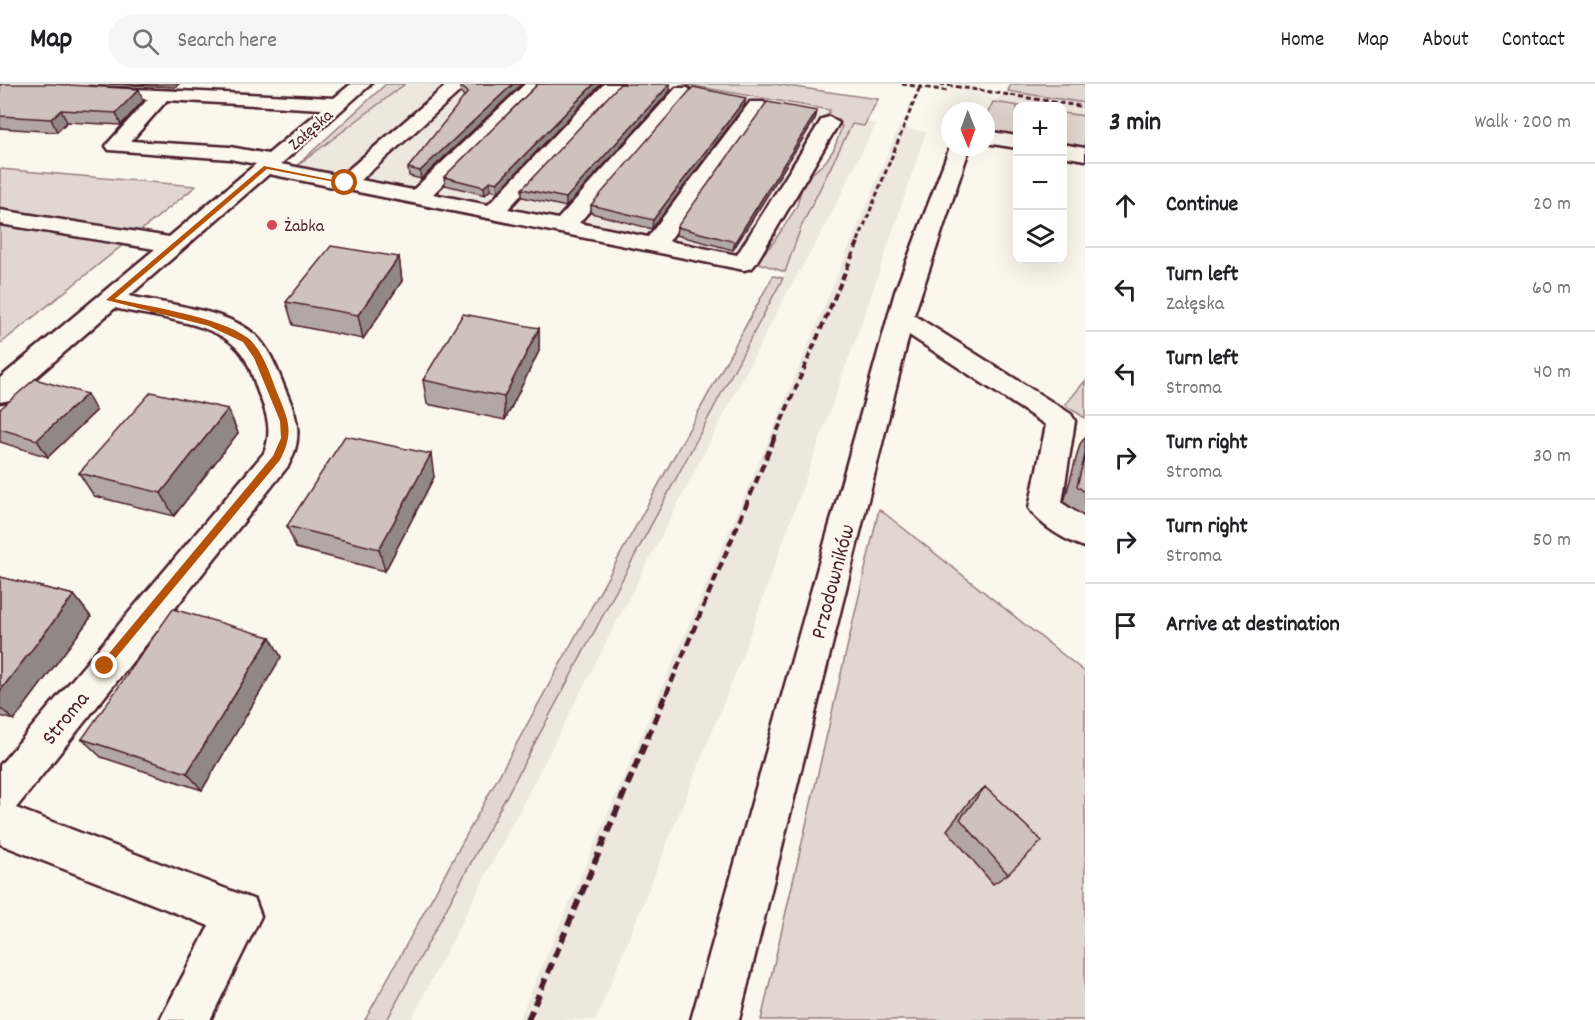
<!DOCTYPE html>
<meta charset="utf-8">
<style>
:root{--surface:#fff;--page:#f6f6f6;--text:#202124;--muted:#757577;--line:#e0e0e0}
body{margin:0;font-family:Dekko,sans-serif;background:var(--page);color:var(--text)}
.controls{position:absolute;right:18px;top:18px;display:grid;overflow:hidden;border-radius:12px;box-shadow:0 6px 24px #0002}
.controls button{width:54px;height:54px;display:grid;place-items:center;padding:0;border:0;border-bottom:2px solid var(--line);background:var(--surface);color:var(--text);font:30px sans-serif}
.compass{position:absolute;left:941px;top:18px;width:54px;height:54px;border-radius:50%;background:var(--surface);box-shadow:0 6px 24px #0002;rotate:179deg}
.stop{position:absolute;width:18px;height:18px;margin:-14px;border:4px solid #b45309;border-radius:50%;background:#fff}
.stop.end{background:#b45309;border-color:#fff;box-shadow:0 2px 6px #0008}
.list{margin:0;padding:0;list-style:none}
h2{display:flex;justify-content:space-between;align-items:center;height:78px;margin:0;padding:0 24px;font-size:26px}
h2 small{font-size:20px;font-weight:400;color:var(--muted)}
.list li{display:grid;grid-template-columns:39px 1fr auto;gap:18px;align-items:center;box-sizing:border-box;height:84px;padding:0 24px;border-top:2px solid var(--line)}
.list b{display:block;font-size:22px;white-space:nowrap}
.list p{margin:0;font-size:20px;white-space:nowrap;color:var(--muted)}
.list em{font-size:20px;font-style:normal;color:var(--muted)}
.icon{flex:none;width:33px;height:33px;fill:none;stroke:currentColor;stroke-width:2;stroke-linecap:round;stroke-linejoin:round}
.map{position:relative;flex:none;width:1085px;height:936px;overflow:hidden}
header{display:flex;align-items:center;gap:36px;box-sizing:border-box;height:84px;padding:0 30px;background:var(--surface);border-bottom:2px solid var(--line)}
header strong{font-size:28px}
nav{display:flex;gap:33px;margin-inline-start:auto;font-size:21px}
.search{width:420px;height:54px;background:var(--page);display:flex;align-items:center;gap:15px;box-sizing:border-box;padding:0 21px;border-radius:33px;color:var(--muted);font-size:22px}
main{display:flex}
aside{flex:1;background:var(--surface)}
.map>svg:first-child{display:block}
.built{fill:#eee7de}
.green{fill:#e2d7d0;stroke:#967b7e;stroke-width:1.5}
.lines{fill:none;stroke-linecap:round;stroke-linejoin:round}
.minor-casing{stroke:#4a1f2b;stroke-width:5}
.minor{fill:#fbf7ec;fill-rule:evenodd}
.rail-far3{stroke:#4a1f2b;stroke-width:3;stroke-dasharray:5 3;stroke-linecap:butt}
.rail-far2{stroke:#4a1f2b;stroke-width:4;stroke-dasharray:7 4;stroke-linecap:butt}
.rail-far1{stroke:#4a1f2b;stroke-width:4.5;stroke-dasharray:9 4.5;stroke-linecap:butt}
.rail{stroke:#4a1f2b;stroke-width:6;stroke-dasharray:11 6;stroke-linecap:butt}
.wall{fill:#b2a7a2;stroke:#4a1f2b;stroke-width:1.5}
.shaded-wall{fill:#918884;stroke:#4a1f2b;stroke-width:1.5}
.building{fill:#cfc2bc;stroke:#4a1f2b;stroke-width:1.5}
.route{fill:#b45309}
.poi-dot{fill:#d1495b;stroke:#fbf7ec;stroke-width:2}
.labels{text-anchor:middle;stroke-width:4.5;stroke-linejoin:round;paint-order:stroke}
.far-street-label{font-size:18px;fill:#4a1f2b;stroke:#fbf7ec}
.far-poi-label{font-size:18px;fill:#4a1f2b;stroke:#fbf7ec;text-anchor:start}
.street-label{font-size:22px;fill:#4a1f2b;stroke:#fbf7ec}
</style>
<header>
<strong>Map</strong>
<div class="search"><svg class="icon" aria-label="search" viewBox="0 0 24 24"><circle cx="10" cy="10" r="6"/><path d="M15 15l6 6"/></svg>Search here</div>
<nav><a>Home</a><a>Map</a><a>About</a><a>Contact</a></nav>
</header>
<main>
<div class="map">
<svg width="1085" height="936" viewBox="0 0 1085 936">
<rect width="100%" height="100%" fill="#fbf7ec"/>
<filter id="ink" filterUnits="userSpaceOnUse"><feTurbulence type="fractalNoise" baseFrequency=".0167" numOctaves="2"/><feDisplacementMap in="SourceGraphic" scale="12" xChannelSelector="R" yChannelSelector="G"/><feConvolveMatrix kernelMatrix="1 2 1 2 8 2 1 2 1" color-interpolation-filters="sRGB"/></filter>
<g filter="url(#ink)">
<path class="built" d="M 405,0 L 683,0 L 831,26 L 740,174 L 293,85 Z
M 1008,7 L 1085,19 L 1085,32 L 1063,29 L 1062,22 L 1020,22 L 993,18 Z
M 866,38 L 876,40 L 820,152 L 789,205 L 411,936 L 387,936 L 783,194 L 801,143 L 852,40 L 864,42 Z
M 899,43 L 926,48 L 871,212 L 740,578 L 596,936 L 519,936 L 772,348 Z"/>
<path class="green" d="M 386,0 L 405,0 L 293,85 Z
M 683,0 L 774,0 L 878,15 L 864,42 L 852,40 L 801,143 L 785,188 L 756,178 L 773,159 L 796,124 L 804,97 L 826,77 L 834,65 L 842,42 L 827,33 L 830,26 Z
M 1011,0 L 1085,0 L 1085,19 L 1008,7 Z
M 993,18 L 1020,22 L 1017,22 L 1017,55 L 986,50 L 986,32 Z
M 1062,29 L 1085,32 L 1085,67 L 1063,63 Z
M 0,85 L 196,102 L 0,260 Z
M 773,192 L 783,194 L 387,936 L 365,936 Z
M 1085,297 L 1085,334 L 1065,321 Z
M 879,425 L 1085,588 L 1085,936 L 761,936 Z"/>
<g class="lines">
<defs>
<path id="minor" d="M 351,0 L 371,0 L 281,80 L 341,92 L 448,0 L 468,0 L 361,96 L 413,106 L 525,0 L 544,0 L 433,110 L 488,121 L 604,0 L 623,0 L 508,125 L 558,135 L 676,4 L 688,4 L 691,8 L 688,12 L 579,139 L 648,153 L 750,18 L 764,18 L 766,22 L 669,157 L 737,171 L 822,35 L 829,33 L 839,39 L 756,179 L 752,184 L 744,186 L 269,90 L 129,212 C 164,220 229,226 255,251 C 272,267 279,291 288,312 C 299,337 302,357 288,382 L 16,724 L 255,816 L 261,832 L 210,936 L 160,936 L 209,842 L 0,760 L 0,681 L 264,369 C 273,347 267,329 258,308 C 253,293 248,274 236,263 C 211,237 150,233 115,224 L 10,316 L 0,318 L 0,294 L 155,165 L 0,140 L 0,126 L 169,153 L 256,80 L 230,75 L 109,66 L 106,62 L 109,58 L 148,15 L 95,12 L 86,7 L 89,3 L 334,14 ZM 167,16 L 322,25 L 268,70 L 230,63 L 131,57 Z
M 986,47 L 1017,52 L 1017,64 L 986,59 Z
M 1062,60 L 1085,64 L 1085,76 L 1062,72 Z
M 950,63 L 970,63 L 914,231 L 1071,330 L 1075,337 L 1062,419 L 1085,434 L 1085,463 C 1066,457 1039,441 1029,424 L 1046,341 L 909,251 L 739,936 L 691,936 L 895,208 Z"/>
</defs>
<use href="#minor" class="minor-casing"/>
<use href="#minor" class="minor"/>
<path class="rail-far3" d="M 902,0 L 948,7
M 940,0 L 1085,23
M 858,157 L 921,0"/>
<path class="rail-far2" d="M 773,357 L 859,156"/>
<path class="rail-far1" d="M 666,611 L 774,355"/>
<path class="rail" d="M 528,936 L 666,610"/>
</g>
<path class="wall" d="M 0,0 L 143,17 L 121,41 L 67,38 L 57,48 L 0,44 Z
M 108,0 L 179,0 L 175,3 Z
M 462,0 L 522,0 L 421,95 L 409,92 L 408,84 L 465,13 L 461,9 L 460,2 Z
M 538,0 L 498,108 L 490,106 L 485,111 L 445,101 L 444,93 Z
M 670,7 L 566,123 L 522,113 L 522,105 Z
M 744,22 L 652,145 L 591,129 L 591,121 Z
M 817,27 L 815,35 L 733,166 L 676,151 L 677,143 Z
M 399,173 L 402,197 L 363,255 L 293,241 L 286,218 Z
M 539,244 L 539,267 L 505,336 L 427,320 L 423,296 Z
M 0,325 L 96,327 L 48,373 L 0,358 Z
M 228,325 L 238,349 L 174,432 L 94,412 L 79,389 Z
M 1085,353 L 1085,433 L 1064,418 L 1080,360 Z
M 434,393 L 385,487 L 296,464 L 287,442 Z
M 0,493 L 74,511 L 91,533 L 14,636 L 0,632 Z
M 270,553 L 281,573 L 202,706 L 101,673 L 82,655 Z
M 985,703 L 1008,790 L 993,800 L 947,746 L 971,715 Z"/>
<path class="shaded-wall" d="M 513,0 L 522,0 L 421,95 L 420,87 Z
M 594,0 L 601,0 L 498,108 L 497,99 Z
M 670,0 L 670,7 L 566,123 L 566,114 Z
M 139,5 L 143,17 L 121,41 L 116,29 Z
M 746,14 L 744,22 L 652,145 L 653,136 Z
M 61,26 L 67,38 L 57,48 L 51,35 Z
M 817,27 L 815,35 L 733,166 L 735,158 Z
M 490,97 L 490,106 L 485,111 L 484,103 Z
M 399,173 L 402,197 L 363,255 L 358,231 Z
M 539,244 L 539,267 L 505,336 L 504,313 Z
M 87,310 L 96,327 L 48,373 L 37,356 Z
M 228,325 L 238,349 L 174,432 L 161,409 Z
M 431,370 L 434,393 L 385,487 L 379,465 Z
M 74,511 L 91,533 L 14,636 L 0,624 L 0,607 Z
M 270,553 L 281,573 L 202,706 L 187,689 Z"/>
<path class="building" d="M 0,0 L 51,0 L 139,5 L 116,29 L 61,26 L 51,35 L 0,32 Z
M 462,0 L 513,0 L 420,87 L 408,84 L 468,8 L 460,2 Z
M 538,0 L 594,0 L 497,99 L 490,97 L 484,103 L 444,93 Z
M 620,0 L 670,0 L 566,114 L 522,105 Z
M 693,3 L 746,14 L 653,136 L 591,121 Z
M 767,18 L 817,27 L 735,158 L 677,143 Z
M 331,162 L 399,173 L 358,231 L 286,218 Z
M 463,230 L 539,244 L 504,313 L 423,296 Z
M 35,295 L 87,310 L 37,356 L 0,345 L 0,325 Z
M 151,308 L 228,325 L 161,409 L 79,389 Z
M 345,352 L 431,370 L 379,465 L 287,442 Z
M 1085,371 L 1085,408 L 1077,402 Z
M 0,493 L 74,511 L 0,607 Z
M 173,525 L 270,553 L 187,689 L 82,655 Z
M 985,703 L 1042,757 L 1008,790 L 960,735 Z"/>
</g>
<path class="route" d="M 264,82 L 348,99 L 345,100 L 267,85 L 115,215 C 151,223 220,233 248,254 C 263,266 271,293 278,311 C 289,337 294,349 280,376 L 105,587 L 101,586 L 101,579 L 273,372 L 281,354 L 280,337 L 254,274 L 243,258 L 209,242 L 106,216 Z"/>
<circle class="poi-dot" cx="272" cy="141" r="6"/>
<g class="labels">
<g class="far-street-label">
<text transform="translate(310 45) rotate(-41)" y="6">Załęska</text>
</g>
<g class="far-poi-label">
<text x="284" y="147">Żabka</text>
</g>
<g class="street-label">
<text transform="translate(831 497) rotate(-75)" y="8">Przodowników</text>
<text transform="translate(64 633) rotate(-51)" y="8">Stroma</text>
</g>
</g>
</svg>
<div class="controls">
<button>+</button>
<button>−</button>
<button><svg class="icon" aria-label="layers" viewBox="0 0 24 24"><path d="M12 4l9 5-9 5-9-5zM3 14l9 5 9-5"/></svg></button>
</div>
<svg class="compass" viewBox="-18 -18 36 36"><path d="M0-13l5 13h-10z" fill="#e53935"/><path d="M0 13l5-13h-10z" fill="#757577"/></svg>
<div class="stop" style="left:345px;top:99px"></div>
<div class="stop end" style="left:105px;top:582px"></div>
</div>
<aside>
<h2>3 min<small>Walk · 200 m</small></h2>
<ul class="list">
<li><svg class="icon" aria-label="ahead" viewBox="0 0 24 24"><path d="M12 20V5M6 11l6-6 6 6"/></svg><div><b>Continue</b></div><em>20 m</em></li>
<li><svg class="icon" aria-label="left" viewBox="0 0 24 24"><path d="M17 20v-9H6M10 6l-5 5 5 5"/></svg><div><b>Turn left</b><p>Załęska</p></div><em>60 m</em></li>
<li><svg class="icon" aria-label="left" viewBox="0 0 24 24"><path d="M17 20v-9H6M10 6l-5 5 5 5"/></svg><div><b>Turn left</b><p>Stroma</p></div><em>40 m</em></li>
<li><svg class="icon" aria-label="right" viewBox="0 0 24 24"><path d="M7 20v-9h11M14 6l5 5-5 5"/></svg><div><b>Turn right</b><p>Stroma</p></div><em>30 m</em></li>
<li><svg class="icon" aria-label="right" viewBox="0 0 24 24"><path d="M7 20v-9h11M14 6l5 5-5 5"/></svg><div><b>Turn right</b><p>Stroma</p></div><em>50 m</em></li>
<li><svg class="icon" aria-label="arrive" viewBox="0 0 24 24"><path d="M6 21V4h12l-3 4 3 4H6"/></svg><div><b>Arrive at destination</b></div></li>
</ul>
</aside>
</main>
